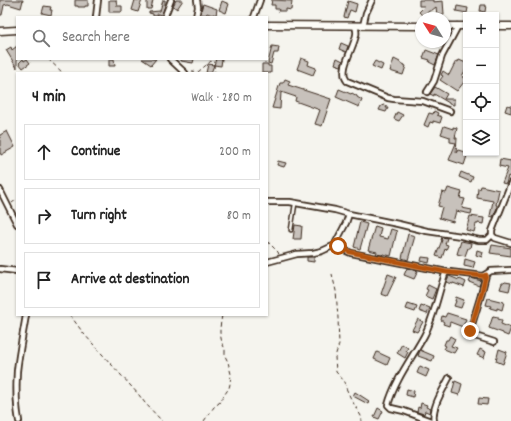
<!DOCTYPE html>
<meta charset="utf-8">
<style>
:root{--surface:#fff;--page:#f2f2f2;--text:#222;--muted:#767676;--line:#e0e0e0}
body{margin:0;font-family:Dekko,sans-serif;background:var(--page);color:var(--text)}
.controls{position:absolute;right:12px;top:12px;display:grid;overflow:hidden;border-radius:0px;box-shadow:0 1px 3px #0004}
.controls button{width:36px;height:36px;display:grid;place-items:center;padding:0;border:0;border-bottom:1px solid var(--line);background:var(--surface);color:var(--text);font:20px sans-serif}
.compass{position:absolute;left:415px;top:12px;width:36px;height:36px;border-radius:50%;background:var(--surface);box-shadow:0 1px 3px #0004;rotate:307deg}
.stop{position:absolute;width:12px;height:12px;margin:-9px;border:3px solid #b45309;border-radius:50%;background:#fff}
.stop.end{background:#b45309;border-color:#fff;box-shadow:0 1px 4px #0008}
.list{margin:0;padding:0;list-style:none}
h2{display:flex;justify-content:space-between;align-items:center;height:52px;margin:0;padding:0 16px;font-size:17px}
h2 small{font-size:13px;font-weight:400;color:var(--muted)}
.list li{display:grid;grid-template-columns:26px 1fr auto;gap:12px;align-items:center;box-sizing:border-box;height:56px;margin:0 8px 8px;padding:0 8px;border:1px solid var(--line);border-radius:0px}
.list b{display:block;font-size:15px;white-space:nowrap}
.list em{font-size:13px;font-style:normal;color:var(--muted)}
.icon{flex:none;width:22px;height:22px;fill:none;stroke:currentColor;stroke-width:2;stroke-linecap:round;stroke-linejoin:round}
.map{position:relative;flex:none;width:511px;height:421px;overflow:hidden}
.search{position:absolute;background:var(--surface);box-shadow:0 1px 3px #0004;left:16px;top:16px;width:252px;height:44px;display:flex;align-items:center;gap:10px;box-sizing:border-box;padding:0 14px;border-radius:0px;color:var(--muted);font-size:15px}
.panel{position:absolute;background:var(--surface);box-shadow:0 1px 3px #0004;left:16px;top:72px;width:252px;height:244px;border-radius:0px}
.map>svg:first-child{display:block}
.building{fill:#c7c1bb;stroke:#3b2a1e}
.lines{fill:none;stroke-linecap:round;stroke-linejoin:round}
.lane-casing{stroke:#3b2a1e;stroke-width:5.5}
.street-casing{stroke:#3b2a1e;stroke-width:8}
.secondary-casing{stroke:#3b2a1e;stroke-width:9}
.path{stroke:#3b2a1e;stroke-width:1;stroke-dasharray:4 3;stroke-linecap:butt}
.lane{stroke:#fdfcf7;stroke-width:2.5}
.street{stroke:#fdfcf7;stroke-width:4.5}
.secondary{stroke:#fdfcf7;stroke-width:6}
.route{stroke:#b45309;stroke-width:5}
</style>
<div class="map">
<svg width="511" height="421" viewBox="0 0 511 421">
<rect width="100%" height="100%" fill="#f5f4ee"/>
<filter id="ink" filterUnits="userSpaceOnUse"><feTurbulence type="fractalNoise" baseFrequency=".025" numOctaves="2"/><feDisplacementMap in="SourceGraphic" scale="8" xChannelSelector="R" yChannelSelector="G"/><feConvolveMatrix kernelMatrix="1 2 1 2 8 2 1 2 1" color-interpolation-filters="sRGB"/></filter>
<g filter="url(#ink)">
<path class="building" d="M 0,0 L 23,0 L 21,8 L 8,4 L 4,5 L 2,15 L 0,15 Z
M 75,0 L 88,0 L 88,6 L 85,6 L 85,7 L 78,7 L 78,6 L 75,6 Z
M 109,0 L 116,0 L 117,6 L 122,6 L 122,12 L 109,12 Z
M 135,0 L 142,0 L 138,12 L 132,10 Z
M 147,0 L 153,0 L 151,9 L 147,9 Z
M 163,0 L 165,0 L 165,6 L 162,15 L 157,14 L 158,16 L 153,16 L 153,14 L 149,13 L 149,12 L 160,11 Z
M 176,0 L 183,0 L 177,9 L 173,6 Z
M 272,0 L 292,1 L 291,10 L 286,9 L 286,11 L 278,11 L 279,9 L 275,9 L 275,5 L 271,5 Z
M 419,0 L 433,0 L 433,2 L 443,1 L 444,14 L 437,15 L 436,7 L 431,11 L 429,11 L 423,16 L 419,12 L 425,6 L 419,6 Z
M 222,1 L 229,4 L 226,13 L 219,10 Z
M 348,1 L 357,4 L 355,12 L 350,10 L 347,18 L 344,17 Z
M 203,4 L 217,9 L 216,15 L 213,14 L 212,15 L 207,13 L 206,15 L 200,14 Z
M 481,5 L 486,5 L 485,12 L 480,11 Z
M 44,6 L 51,7 L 50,10 L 52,10 L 51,15 L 42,13 Z
M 457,6 L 468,8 L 467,13 L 456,11 Z
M 341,43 L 348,46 L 346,52 L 339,49 Z
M 17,46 L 17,68 L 6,50 L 11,47 L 12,50 Z
M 272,46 L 279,47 L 278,53 L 274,53 L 271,64 L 268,63 Z
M 426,50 L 439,55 L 435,65 L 429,62 L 430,60 L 423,58 Z
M 301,58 L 309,61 L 308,65 L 316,68 L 313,75 L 297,69 Z
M 337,58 L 343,61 L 341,66 L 335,64 Z
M 23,59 L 24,61 L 27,59 L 30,63 L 23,68 L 19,63 Z
M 109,59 L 114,59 L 115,66 L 109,66 Z
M 142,59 L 156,59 L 151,65 Z
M 181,59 L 194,59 L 193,63 L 181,61 Z
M 216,59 L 222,59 L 221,66 L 214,65 L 211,73 L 206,73 L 208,64 L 214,65 Z
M 394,59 L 400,62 L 400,63 L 406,66 L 403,75 L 390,71 Z
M 459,60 L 466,63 L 466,69 L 462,76 L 466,79 L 466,84 L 464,82 L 457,91 L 440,80 L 443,76 L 441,75 L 443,71 L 449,75 L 456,61 L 458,62 Z
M 375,61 L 383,65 L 381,70 L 372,66 Z
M 262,64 L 268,64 L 268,66 L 271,66 L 271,73 L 262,73 Z
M 285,79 L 290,81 L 288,85 L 331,99 L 322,126 L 315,124 L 320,110 L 295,101 L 296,97 L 281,92 L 280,109 L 272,108 L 280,83 L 283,83 Z
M 435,87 L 447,94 L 444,99 L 454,99 L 454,105 L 449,104 L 449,103 L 434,94 L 434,96 L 430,94 Z
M 339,89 L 351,94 L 352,93 L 357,96 L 357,97 L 362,100 L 359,107 L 336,97 Z
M 383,105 L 387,106 L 386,108 L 388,108 L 386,112 L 379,110 L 381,106 L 382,106 Z
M 507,105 L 511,106 L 511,113 L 505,111 Z
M 434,111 L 438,113 L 437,115 L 442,117 L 440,123 L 433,121 L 433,123 L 430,122 L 428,127 L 424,125 L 429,113 L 433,114 Z
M 397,112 L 403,115 L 399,121 L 394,119 Z
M 444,126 L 453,129 L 453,127 L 457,128 L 455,138 L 457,138 L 456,153 L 458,150 L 468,153 L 464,165 L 449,160 L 456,143 L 450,142 L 450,137 L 441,134 Z
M 7,131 L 15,147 L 1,155 L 0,152 L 0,135 Z
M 500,159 L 511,161 L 511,174 L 510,177 L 508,176 L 506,184 L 502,183 L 508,168 L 499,166 Z
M 278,161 L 286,163 L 284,167 L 277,165 Z
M 461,172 L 473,177 L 471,182 L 459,177 Z
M 481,186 L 499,190 L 496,205 L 497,205 L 497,208 L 493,217 L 490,216 L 493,201 L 477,198 L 478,188 L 480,189 Z
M 448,188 L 462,192 L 460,198 L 465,199 L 462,208 L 472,210 L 471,214 L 456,211 L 453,222 L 439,218 L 442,207 L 438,206 L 442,192 L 446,193 Z
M 470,216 L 484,218 L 483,224 L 478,223 L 478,224 L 476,224 L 474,232 L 466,230 Z
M 360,222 L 367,224 L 360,249 L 354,247 Z
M 295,225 L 302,226 L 301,239 L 293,239 Z
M 375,226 L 381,228 L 379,237 L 388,239 L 391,229 L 397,231 L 391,256 L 383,254 L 382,255 L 376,254 L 377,252 L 368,250 Z
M 408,234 L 415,236 L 408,260 L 402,258 Z
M 442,237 L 447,238 L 445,244 L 448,245 L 446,250 L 445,249 L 442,258 L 436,256 L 442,240 L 441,240 Z
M 461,241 L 471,243 L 470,248 L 468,248 L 465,256 L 457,254 Z
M 492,245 L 511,248 L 511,256 L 490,253 Z
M 477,250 L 483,252 L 482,257 L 476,255 Z
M 307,257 L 314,257 L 314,262 L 307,261 Z
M 422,257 L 430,258 L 429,263 L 421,261 Z
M 465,259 L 475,262 L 473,268 L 464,266 Z
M 407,268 L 418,271 L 414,279 L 404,275 Z
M 388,274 L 396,277 L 387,296 L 381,294 Z
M 449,276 L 459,280 L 460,279 L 466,282 L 464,287 L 453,283 L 453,284 L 446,282 Z
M 471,278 L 481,281 L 479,286 L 469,282 Z
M 505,282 L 511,283 L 509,291 L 500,289 L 502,283 L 504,283 Z
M 428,285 L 436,289 L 432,299 L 425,296 L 428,290 L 426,289 Z
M 456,297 L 464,300 L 461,308 L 454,306 L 456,301 L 455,301 Z
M 488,298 L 504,302 L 502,310 L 497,308 L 497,310 L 490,308 L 491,306 L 486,305 Z
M 408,304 L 417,307 L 415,312 L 406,309 Z
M 421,306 L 424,307 L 425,306 L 430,308 L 427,314 L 419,311 Z
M 447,313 L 466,319 L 463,327 L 450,322 L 449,326 L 443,324 L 444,322 L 441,320 L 442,316 L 445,317 Z
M 493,316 L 498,317 L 498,319 L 502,320 L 501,324 L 511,328 L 508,336 L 503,334 L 503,333 L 489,328 Z
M 418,319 L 423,322 L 417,332 L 412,330 Z
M 450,336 L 455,339 L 451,346 L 457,348 L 454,353 L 444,349 L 446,346 L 444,345 L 446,340 L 448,340 Z
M 402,344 L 408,348 L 406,351 L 408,352 L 405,358 L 397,353 Z
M 480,349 L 486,352 L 484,358 L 477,355 Z
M 499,349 L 507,352 L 503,364 L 496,361 Z
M 420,350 L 434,356 L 432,361 L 418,356 Z
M 377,352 L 390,358 L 387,365 L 374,359 Z
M 420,366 L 429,370 L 426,377 L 417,373 Z
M 455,381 L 462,384 L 459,395 L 452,393 Z
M 407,389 L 414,391 L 413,397 L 406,395 Z
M 355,392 L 369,401 L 368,404 L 353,396 Z
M 479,398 L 488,399 L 487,405 L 478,404 Z
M 421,403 L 427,405 L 426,407 L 431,409 L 430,413 L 425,411 L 424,414 L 417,412 L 418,407 L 420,408 Z
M 378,408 L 383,411 L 379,419 L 374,417 Z"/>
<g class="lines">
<defs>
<path id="lane" d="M 291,230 L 295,204"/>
<path id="street" d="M 96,17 L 98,0
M 165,17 L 166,13 L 171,0
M 196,17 L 198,7 L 197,0
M 254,17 L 260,0
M 355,26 C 356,29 357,32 356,35 C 354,48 338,70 347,81 L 388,98 L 394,99 L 423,101 L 450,111
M 363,26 L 366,13 L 372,0
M 170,59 L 185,73
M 427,92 L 434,81 L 442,56 L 458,26
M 511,183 L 492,231 L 492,235 L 495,238 L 511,243
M 0,190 L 17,224
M 267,202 L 290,202 L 335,210 L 349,214 L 398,224 L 427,231 L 461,236 L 479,240 L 487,240 L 492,235
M 349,214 L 346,223 L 336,242 L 337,244 L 340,248 L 351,253 L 447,272
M 267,262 L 297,254 L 313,253 L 322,251 L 337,244
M 0,269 L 17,271
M 486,275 L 481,295 L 470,331 L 471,334 L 472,335 L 494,342
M 19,421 C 16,405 16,388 17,371 C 19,352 23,334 26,315
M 431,421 L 404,411 L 391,408 L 388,405 C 395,380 412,358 424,336 C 434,317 438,294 445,274 L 447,272 L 450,272 L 483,276 L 491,271 L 511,270
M 434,421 C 431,408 443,390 449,378"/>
<path id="secondary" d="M 267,25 L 421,26
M 445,26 L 466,26
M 496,26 L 511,26
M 0,31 L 17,30"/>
</defs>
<use href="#lane" class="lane-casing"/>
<use href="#street" class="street-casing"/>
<use href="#secondary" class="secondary-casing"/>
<path class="path" d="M 48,59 L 63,73
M 193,73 L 193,71 L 198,72 L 211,61 L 214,65 L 215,73
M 12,203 L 17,199
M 267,241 L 278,252 L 279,255
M 332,274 L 336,291 L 338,318 L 339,344 L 335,357 L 336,372 L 345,382 L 346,388 L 351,399 L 361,416 L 362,421
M 70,315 L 84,334 L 139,395 L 145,403 L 162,421
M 204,421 L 214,407 L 219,403 L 229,388 L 230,384 L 231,374 L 228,362 L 225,356 L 225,349 L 222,343 L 220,333 L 220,328 L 222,315"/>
<use href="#lane" class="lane"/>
<use href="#street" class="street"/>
<use href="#secondary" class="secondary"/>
</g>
</g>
<g class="lines" filter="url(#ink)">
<path class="route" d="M 338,246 L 350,252 L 446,272 L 483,276 L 486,275 L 481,295 L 470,331"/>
</g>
</svg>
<div class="controls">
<button>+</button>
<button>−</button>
<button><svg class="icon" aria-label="locate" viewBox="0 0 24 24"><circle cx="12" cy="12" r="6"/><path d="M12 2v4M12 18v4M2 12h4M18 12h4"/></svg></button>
<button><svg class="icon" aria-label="layers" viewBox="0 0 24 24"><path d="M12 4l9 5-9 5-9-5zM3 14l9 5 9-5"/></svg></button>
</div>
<svg class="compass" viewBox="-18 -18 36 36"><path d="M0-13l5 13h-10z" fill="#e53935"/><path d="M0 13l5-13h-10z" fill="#767676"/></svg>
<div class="stop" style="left:338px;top:246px"></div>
<div class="stop end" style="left:470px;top:331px"></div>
<div class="search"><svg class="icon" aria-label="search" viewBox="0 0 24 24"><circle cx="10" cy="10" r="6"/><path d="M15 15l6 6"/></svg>Search here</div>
<section class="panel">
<h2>4 min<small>Walk · 280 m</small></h2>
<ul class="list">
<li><svg class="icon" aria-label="ahead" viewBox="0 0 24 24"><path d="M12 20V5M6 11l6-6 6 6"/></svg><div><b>Continue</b></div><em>200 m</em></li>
<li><svg class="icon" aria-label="right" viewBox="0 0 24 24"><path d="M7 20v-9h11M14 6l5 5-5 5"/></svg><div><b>Turn right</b></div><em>80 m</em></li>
<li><svg class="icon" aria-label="arrive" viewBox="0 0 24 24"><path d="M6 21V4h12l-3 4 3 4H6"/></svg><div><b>Arrive at destination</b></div></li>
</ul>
</section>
</div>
